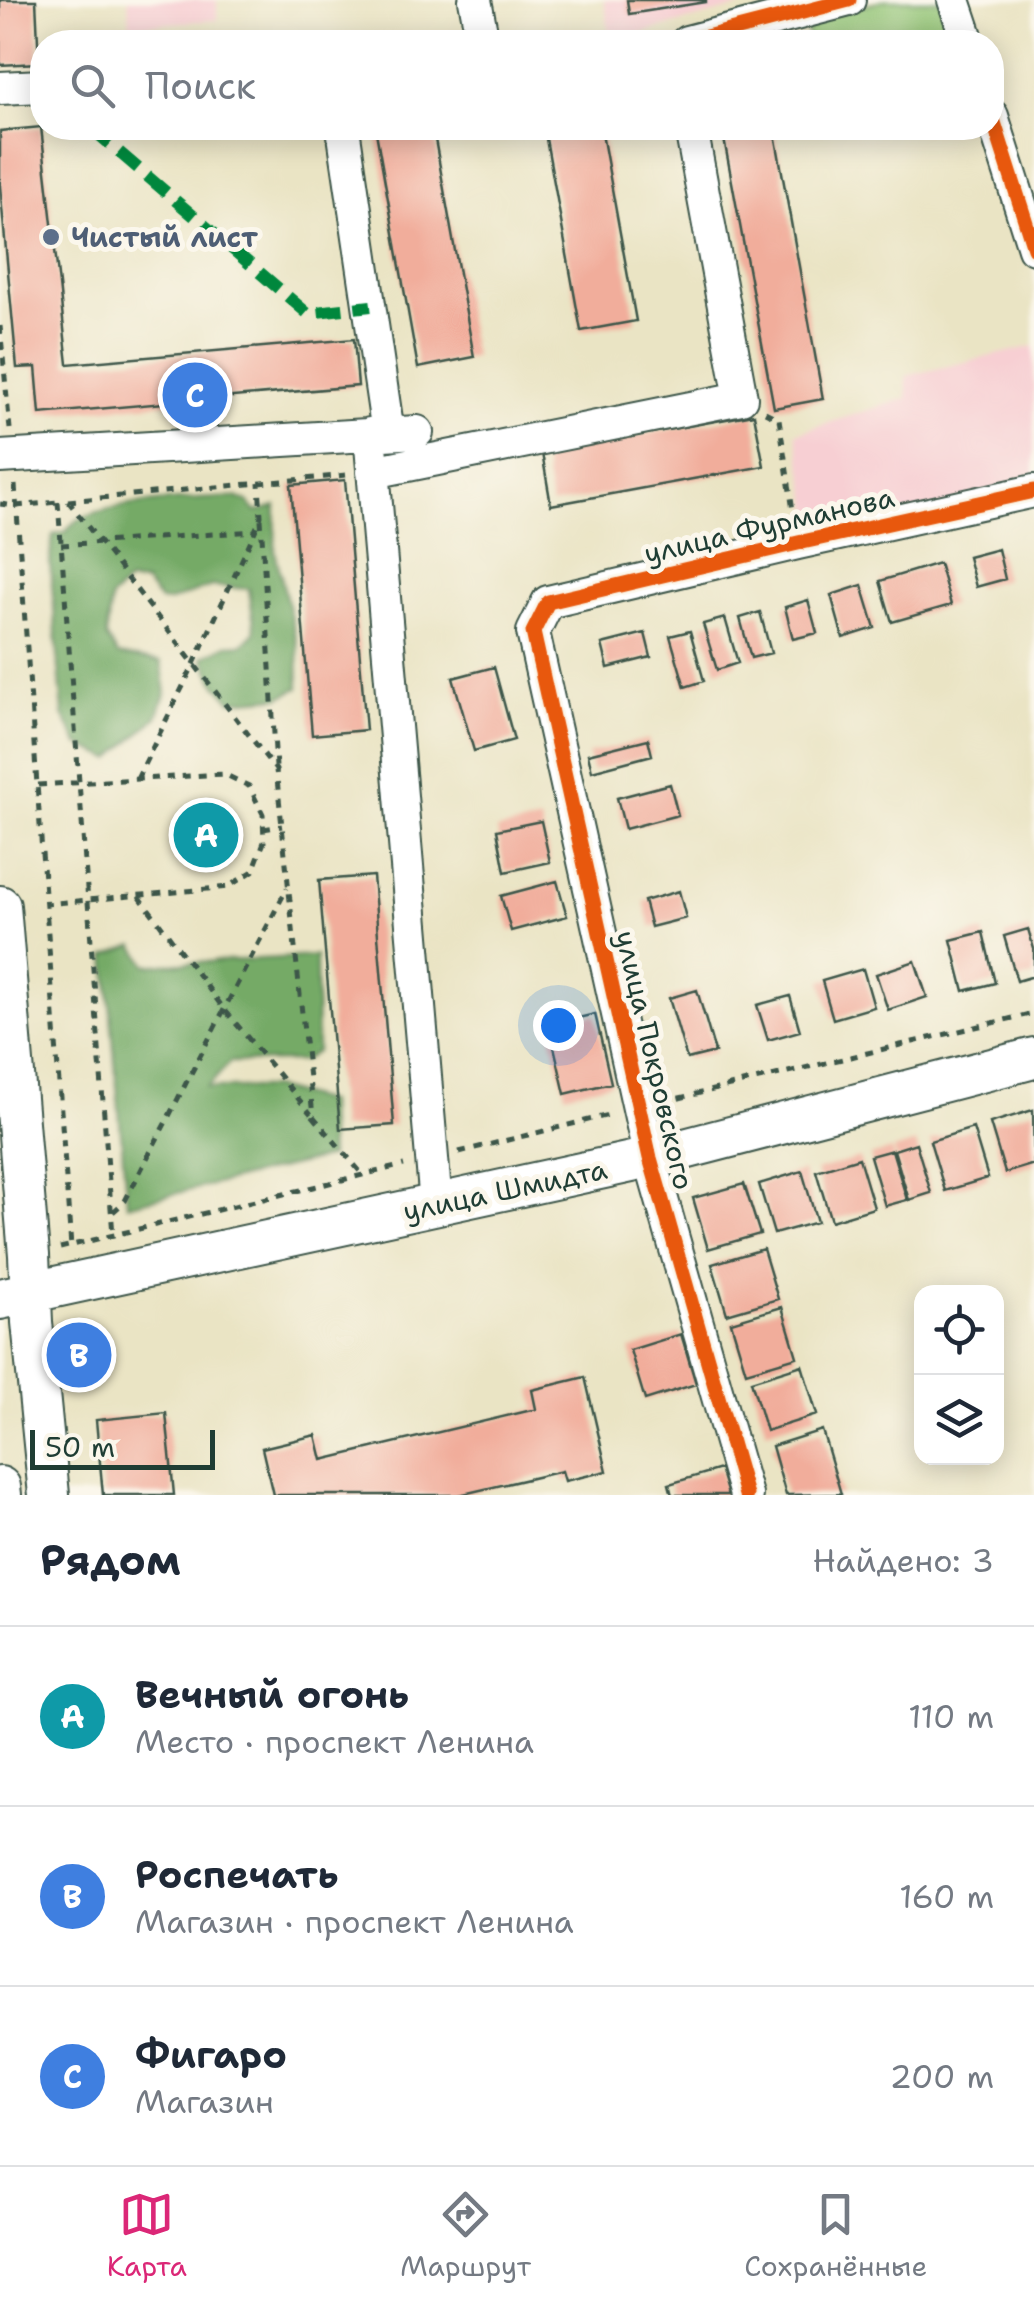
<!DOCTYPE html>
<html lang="ru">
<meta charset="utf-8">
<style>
:root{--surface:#fff;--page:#f2f2f3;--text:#1f2937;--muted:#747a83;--line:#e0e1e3;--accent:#db2777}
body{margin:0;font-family:"Shantell Sans",sans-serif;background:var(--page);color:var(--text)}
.controls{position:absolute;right:30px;bottom:30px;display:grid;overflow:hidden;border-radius:20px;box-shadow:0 5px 25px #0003}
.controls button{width:90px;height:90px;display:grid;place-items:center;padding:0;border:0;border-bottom:2px solid var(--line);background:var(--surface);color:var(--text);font:50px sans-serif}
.scale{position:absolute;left:30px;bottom:25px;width:185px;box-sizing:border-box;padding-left:10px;border:5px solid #1f3d34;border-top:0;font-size:28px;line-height:35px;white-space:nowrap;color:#1f3d34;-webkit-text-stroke:8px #fbf7ec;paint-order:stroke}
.you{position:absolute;left:558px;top:1025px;width:35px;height:35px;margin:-25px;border:8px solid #fff;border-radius:50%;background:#1a73e8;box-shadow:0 0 0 15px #1a73e833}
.badge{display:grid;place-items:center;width:65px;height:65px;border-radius:50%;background:var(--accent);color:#fff;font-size:32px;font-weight:700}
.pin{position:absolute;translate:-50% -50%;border:5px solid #fff;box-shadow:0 2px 10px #0006}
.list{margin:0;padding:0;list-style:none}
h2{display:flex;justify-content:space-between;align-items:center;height:130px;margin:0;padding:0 40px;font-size:42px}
h2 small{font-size:32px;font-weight:400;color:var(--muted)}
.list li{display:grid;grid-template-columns:65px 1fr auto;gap:30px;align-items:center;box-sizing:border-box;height:180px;padding:0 40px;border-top:2px solid var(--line)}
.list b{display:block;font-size:38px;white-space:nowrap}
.list p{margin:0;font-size:32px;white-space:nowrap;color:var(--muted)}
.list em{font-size:32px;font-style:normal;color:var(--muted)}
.icon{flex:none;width:55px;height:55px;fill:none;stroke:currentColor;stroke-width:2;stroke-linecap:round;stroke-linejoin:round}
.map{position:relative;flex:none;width:1034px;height:1495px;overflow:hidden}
.search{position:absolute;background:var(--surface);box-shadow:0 5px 25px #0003;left:30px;right:30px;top:30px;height:110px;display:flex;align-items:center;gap:25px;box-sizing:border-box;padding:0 35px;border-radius:40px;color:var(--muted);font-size:38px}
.sheet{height:670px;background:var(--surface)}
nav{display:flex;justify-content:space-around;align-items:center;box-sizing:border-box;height:140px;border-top:2px solid var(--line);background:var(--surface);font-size:28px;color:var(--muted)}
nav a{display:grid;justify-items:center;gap:5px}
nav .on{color:var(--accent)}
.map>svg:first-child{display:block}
.built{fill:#f7cfd3}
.green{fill:#92c475;stroke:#588054;stroke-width:2.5}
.forest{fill:#75aa66;stroke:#4a744d;stroke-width:2.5}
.building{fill:#f1ad9b}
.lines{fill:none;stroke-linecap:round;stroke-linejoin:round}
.minor-casing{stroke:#3d564a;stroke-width:36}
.major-casing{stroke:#3d564a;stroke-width:44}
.path{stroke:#3d564a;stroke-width:5;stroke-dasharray:8 8;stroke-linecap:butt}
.minor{stroke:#fff;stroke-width:32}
.major{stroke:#fff;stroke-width:40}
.quiet{stroke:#00873e;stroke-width:12;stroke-dasharray:25 12;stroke-linecap:butt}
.cycleway-casing{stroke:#fbf7ec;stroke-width:21}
.cycleway{stroke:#e8590c;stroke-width:15}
.service-dot{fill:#5c6f8a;stroke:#fbf7ec;stroke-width:4}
.labels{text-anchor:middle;stroke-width:10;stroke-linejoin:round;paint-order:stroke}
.service-label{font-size:28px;font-weight:bold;fill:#4e5e75;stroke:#fbf7ec;text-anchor:start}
.street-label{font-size:28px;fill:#1f3d34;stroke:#fbf7ec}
</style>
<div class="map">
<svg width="1034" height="1495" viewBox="0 0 1034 1495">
<rect width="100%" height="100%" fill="#fbf7ec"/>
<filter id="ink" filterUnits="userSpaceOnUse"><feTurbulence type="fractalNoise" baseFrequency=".01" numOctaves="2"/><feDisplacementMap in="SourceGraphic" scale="20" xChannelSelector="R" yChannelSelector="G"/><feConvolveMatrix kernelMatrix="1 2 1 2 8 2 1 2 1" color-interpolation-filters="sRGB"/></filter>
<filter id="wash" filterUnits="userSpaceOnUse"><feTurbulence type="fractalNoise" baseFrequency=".0048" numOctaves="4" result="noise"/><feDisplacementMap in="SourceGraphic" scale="40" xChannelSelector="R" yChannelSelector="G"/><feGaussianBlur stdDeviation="2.25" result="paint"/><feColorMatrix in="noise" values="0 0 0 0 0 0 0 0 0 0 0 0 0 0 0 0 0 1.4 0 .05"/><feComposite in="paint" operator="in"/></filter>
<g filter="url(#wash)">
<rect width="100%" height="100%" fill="#eae4c4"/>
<path class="built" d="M 128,0 L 217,0 L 217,20 L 130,26 Z
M 604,0 L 767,0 L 611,41 Z
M 1034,346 L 1034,497 L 817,545 L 796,433 L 907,398 L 906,376 Z"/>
<path class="green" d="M 884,0 L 944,0 L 957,42 L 810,42 L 804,22 Z"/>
<path class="forest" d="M 236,497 L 248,502 L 256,512 L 276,506 L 275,551 L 298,647 L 299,688 L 280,697 L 231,701 L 214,681 L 203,657 L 227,645 L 243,644 L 255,632 L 249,589 L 211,586 L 168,602 L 160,601 L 145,583 L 128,582 L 111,598 L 106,637 L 118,655 L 161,662 L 166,692 L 157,717 L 111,759 L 79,745 L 63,715 L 50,562 L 53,535 L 66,532 C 80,500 201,499 236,497 Z
M 134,945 L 147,965 L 316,956 L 317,1051 L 303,1061 L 230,1062 L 207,1088 L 274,1088 L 327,1102 L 329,1157 L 127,1205 L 106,956 Z"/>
<g id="blocks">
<path class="building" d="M 0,0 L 36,0 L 39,63 L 0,65 Z
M 627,0 L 706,0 L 706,2 L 629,14 Z
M 41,127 L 68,364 L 354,339 L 358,386 L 40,414 L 36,367 L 17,368 L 0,186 L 0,131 Z
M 401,128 L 433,128 L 474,357 L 418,368 L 376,132 Z
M 544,128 L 601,128 L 636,321 L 581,331 Z
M 722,128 L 774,128 L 823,399 L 774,408 Z
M 754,414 L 764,466 L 551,505 L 542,453 Z
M 345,480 L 366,730 L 312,735 L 291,485 Z
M 998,549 L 1005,579 L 976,587 L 968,557 Z
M 939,563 L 951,605 L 892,622 L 880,581 Z
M 862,585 L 875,628 L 843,638 L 831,595 Z
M 808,600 L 817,633 L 793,639 L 785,607 Z
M 760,612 L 771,653 L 751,658 L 740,618 Z
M 725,618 L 738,663 L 717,670 L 703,624 Z
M 690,631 L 704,681 L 685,687 L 670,636 Z
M 645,633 L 651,657 L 608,668 L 602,644 Z
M 494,667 L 514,740 L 474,751 L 453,678 Z
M 648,739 L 652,755 L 592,771 L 588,754 Z
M 670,784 L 678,815 L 625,829 L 617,798 Z
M 541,821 L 550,862 L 505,872 L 497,830 Z
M 373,876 L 394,1125 L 340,1129 L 319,880 Z
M 557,881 L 567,916 L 511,931 L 501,896 Z
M 679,891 L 686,918 L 651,927 L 644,901 Z
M 1028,929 L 1034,949 L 1034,976 L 1017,981 L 1004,936 Z
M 983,932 L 995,983 L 964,991 L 951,940 Z
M 915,961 L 927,997 L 888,1010 L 876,974 Z
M 863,969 L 874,1007 L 833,1019 L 822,981 Z
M 697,990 L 715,1052 L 687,1059 L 669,998 Z
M 790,996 L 800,1031 L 768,1040 L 757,1005 Z
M 595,1014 L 611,1083 L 565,1094 L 549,1025 Z
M 1033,1110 L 1034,1164 L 1005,1173 L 990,1123 Z
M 973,1128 L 988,1178 L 945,1191 L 930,1141 Z
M 916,1143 L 931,1193 L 909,1200 L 894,1150 Z
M 892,1150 L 907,1200 L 885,1206 L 870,1156 Z
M 859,1158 L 874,1208 L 831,1221 L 816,1171 Z
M 802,1171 L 817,1222 L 774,1234 L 759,1184 Z
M 744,1184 L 760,1234 L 708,1249 L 693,1198 Z
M 763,1249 L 778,1299 L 727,1314 L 712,1264 Z
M 782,1307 L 797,1357 L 746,1372 L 731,1322 Z
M 681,1334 L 696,1384 L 645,1400 L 630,1350 Z
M 802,1365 L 817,1415 L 766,1431 L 751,1381 Z
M 585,1377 L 607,1471 L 565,1481 L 562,1471 L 459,1495 L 273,1495 L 262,1448 L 316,1435 L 322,1460 L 536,1409 L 532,1390 Z
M 166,1413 L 174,1495 L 103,1495 L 96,1420 Z
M 822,1430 L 841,1494 L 786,1495 L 772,1446 Z
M 720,1469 L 728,1495 L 672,1495 L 669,1484 Z"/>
</g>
</g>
<g filter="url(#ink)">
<use href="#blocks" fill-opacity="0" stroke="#3d564a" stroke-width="2.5"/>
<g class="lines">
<defs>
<path id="minor" d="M 475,0 L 483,42
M 954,0 L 968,42
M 687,42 L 849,0
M 0,88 L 42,86
M 992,116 L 1034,248
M 343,128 L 388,433
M 370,434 L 436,1205
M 0,457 L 417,432
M 373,472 L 741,398 L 691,128
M 746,1495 L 650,1158 L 533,632 L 548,602 L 798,543 L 1034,491"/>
<path id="major" d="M 0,906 L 29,1255 L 32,1322 L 49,1495
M 0,1299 L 650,1158 L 1034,1058
M 0,1487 L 1,1495"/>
</defs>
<use href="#minor" class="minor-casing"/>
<use href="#major" class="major-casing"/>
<path class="path" d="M 0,326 L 10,429
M 765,412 L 779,419 L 794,517
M 15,485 L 71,1247
M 68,501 L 276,770 L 313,1116 L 363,1175
M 68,501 L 346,475
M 58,502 L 113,1235
M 0,504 L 16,506 L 57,502
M 261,519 L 276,767
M 61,545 L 255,531
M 137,779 L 194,664 L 255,531 L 261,516 L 259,483
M 38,785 L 224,774 L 249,786 L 263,814 L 264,842 L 253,871 L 228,887 L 46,904
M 263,829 L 282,826
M 139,896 L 224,1009 L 311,1114
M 663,1102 L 1034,1013
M 459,1152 L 613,1114
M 113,1212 L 125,1201 L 287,888
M 60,1248 L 404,1165"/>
<use href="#minor" class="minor"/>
<use href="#major" class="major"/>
<path class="quiet" d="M 91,128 L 307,313 L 371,306"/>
<defs>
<path id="cycleway" d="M 687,42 L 849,0
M 992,116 L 1034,248
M 746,1495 L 650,1158 L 533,632 L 548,602 L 798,543 L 1034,491"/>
</defs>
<use href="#cycleway" class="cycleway-casing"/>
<use href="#cycleway" class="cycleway"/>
</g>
</g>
<circle class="service-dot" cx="51" cy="237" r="10"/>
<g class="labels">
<g class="service-label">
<text x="71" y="247">Чистый лист</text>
</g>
<g class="street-label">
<text transform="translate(769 525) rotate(-13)" y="10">улица Фурманова</text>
<text transform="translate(655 1060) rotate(77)" y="10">улица Покровского</text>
<text transform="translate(505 1190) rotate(-12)" y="10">улица Шмидта</text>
</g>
</g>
</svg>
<div class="controls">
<button><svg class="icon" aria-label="locate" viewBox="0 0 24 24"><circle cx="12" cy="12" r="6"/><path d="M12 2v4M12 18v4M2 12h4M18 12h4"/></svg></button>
<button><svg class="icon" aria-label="layers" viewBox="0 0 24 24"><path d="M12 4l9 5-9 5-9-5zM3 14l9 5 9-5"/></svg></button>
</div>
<div class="scale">50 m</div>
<div class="you"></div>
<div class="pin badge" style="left:206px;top:835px;background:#0f9aa8">A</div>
<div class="pin badge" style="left:79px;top:1355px;background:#3f7fe0">B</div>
<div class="pin badge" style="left:195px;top:395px;background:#3f7fe0">C</div>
<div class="search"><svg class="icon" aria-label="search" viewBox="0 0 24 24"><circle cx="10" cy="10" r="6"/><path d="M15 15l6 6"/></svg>Поиск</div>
</div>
<section class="sheet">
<h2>Рядом<small>Найдено: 3</small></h2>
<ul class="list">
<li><span class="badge" style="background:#0f9aa8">A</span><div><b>Вечный огонь</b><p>Место · проспект Ленина</p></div><em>110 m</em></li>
<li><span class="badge" style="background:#3f7fe0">B</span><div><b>Роспечать</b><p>Магазин · проспект Ленина</p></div><em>160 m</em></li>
<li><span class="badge" style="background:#3f7fe0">C</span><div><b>Фигаро</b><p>Магазин</p></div><em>200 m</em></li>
</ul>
</section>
<nav>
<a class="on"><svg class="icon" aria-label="map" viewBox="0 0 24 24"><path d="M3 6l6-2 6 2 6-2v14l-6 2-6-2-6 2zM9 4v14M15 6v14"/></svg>Карта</a>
<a><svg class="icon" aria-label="directions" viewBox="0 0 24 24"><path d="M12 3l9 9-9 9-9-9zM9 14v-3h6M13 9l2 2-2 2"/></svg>Маршрут</a>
<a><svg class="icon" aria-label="saved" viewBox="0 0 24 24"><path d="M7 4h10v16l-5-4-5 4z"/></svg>Сохранённые</a>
</nav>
